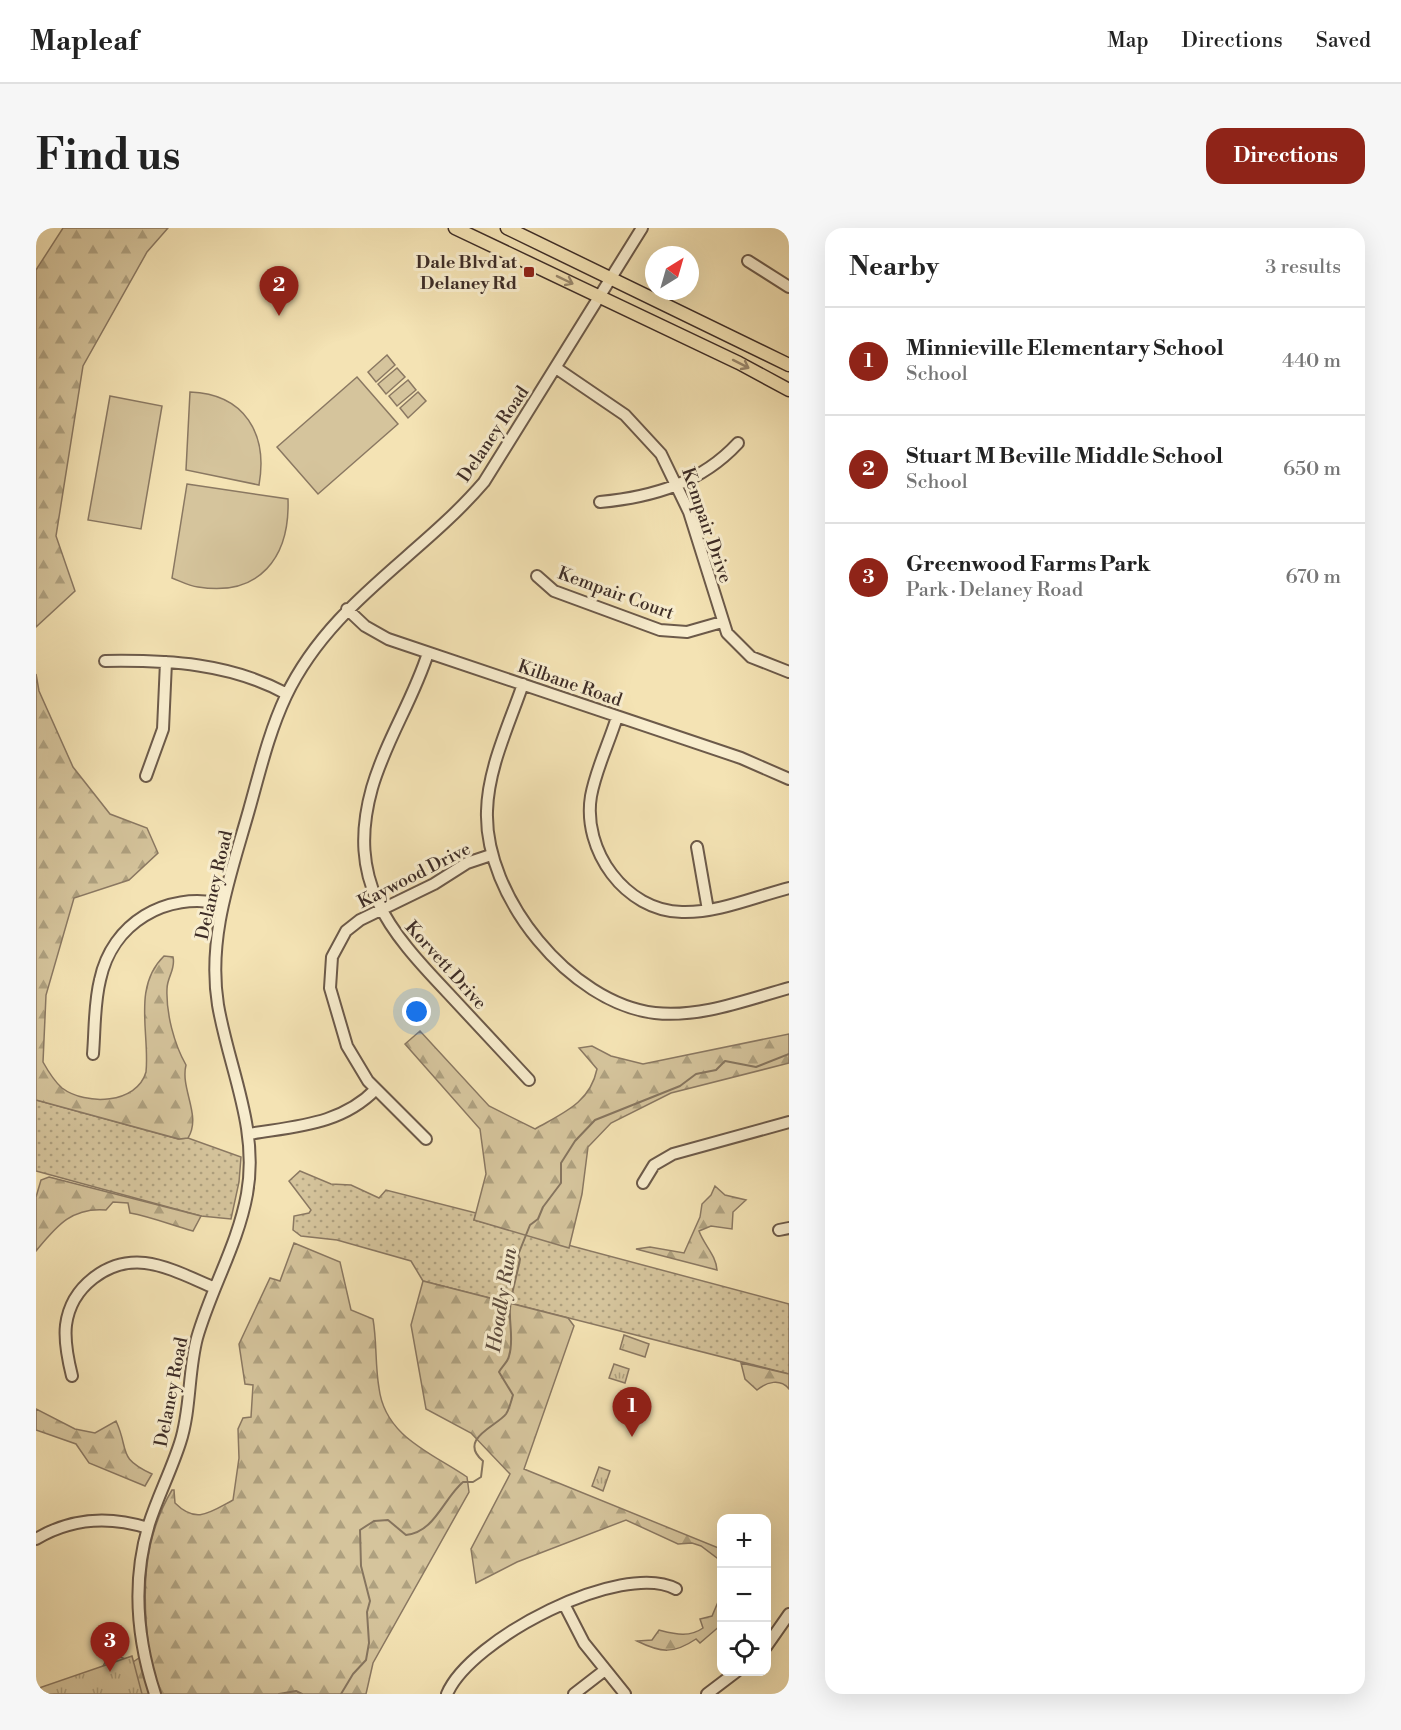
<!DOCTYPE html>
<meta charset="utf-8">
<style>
:root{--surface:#fff;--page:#f6f6f6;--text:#222;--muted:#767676;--line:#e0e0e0;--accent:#8f2418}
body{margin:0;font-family:"Libre Bodoni",serif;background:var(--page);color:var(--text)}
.controls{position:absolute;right:18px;bottom:18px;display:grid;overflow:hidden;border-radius:12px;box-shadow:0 6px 24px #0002}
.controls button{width:54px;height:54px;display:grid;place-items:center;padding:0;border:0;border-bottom:2px solid var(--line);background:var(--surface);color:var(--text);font:30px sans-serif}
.compass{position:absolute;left:609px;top:18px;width:54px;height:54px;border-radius:50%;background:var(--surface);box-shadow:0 6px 24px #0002;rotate:37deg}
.you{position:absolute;left:381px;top:784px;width:21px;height:21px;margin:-15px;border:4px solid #fff;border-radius:50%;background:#1a73e8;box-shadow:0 0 0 9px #1a73e833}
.badge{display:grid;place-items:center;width:39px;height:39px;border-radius:50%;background:var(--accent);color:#fff;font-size:20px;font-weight:700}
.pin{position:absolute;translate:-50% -50px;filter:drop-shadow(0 2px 3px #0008)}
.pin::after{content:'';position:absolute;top:32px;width:21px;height:18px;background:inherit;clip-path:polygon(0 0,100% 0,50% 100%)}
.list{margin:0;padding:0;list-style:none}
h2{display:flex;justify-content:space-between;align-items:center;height:78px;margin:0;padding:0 24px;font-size:26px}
h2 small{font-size:20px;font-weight:400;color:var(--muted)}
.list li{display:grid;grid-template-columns:39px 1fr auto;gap:18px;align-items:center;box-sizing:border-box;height:108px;padding:0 24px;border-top:2px solid var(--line)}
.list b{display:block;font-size:22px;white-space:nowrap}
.list p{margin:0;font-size:20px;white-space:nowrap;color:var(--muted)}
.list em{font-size:20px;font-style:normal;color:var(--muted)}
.icon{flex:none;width:33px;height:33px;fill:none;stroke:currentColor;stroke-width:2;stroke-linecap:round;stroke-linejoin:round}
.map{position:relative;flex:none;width:753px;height:1466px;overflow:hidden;border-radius:18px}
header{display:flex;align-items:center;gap:36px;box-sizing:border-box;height:84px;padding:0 30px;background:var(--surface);border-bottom:2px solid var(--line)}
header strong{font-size:28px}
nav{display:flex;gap:33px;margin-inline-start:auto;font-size:21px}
.intro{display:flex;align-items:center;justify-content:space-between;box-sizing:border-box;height:144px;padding:0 36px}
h1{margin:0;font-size:42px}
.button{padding:15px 27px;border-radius:18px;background:var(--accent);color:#fff;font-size:21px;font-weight:700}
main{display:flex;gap:36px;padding:0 36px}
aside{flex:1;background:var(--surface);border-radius:18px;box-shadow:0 6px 24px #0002}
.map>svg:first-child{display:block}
.grass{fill:url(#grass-dots);stroke:#8a7862;stroke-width:1.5}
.forest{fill:url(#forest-firs);stroke:#8a7862;stroke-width:1.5}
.park{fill:url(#park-tufts);stroke:#8a7862;stroke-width:1.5}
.garden{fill:#d5c49c;stroke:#8a7862;stroke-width:1.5}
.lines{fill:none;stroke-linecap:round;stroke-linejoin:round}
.stream{stroke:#86755f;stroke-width:2}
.minor-casing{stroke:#6c5a4a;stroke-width:14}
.major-casing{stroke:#3e2d27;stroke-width:15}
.minor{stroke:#f8edce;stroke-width:10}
.major{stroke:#f4e3b4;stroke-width:12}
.oneway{stroke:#99886e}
.poi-dot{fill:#8f2418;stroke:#f8edce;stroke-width:2}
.labels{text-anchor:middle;stroke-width:6;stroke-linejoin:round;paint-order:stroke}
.poi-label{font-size:18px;font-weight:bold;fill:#3e2d27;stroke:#f8edce;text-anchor:end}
.street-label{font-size:18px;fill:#3e2d27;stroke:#f8edce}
.water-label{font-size:20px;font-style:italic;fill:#5c4b3e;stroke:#f8edce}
</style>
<header>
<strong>Mapleaf</strong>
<nav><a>Map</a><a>Directions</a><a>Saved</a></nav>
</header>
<div class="intro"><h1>Find us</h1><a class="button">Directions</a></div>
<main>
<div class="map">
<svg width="753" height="1466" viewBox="0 0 753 1466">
<defs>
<pattern id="grass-dots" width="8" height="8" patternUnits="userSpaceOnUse" patternTransform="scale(1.5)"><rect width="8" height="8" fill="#d5c49c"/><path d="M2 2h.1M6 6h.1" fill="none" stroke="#aea07f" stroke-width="1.8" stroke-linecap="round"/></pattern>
<pattern id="forest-firs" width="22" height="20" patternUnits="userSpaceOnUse" patternTransform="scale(1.5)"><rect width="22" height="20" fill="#d5c49c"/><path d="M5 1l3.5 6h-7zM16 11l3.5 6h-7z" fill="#aea07f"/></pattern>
<pattern id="park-tufts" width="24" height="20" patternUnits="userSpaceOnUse" patternTransform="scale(1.5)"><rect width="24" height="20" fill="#d5c49c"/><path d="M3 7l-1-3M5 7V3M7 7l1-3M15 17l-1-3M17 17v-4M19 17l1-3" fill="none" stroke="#aea07f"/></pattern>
</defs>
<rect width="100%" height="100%" fill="#f4e3b4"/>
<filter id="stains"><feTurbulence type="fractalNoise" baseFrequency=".00333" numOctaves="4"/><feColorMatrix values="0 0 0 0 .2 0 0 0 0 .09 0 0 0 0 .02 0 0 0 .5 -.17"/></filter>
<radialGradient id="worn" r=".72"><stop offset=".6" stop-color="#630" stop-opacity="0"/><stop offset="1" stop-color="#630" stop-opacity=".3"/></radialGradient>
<path class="grass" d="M 0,872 L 142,911 L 152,910 L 205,929 L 203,954 L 195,991 L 165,988 L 0,943 Z
M 264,943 L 295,956 L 315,957 L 343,970 L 350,962 L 440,985 L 438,992 L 753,1076 L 753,1146 L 387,1053 L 375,1033 L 301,1012 L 265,1008 L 257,1002 L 258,988 L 273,985 L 275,982 L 253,953 Z"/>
<path class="forest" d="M 27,0 L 132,0 L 111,24 L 47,138 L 20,308 L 39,363 L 0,399 L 0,42 Z
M 0,446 L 3,463 L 37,539 L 74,586 L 111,600 L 122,625 L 93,652 L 38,670 L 10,767 L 7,834 C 12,843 18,853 26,860 C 50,878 101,876 110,844 C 114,806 96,759 128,728 L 137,729 C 140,741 131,749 131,761 C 130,785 138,816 150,837 C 144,861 166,888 152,910 L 143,911 L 0,872 Z
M 384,803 L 453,878 L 499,901 C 527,885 554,875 561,841 L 543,820 L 556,818 L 575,828 L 607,836 L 753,806 L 753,835 L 635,865 L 575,895 L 552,919 L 546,966 L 533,1020 L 438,992 L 450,946 L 444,901 L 369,816 Z
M 13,949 L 165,988 L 157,1003 C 135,997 116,989 94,985 L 92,975 L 77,974 L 70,982 C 35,979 20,999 0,1023 L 0,969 L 5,952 Z
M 679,958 L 689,967 L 710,972 L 697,984 L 696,1001 L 675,998 L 663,1003 C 668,1017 680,1027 681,1042 L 600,1021 L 614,1019 L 648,1025 L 664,989 L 666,976 L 675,967 Z
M 258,1015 L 304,1034 L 315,1082 L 337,1091 C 341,1114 339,1137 343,1160 C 349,1209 396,1225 431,1249 L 433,1264 L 337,1435 L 330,1466 L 0,1466 L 0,1462 L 66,1440 L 74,1425 L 97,1434 L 113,1423 C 106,1367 106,1312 136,1262 L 138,1262 L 139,1275 C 160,1296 173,1285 197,1272 L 203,1230 L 202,1201 L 207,1190 L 215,1189 L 217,1157 L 209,1156 L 203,1116 L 234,1050 L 244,1053 Z
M 387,1053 L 532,1090 L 538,1098 L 488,1241 L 685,1321 L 685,1333 L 665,1318 L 656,1315 L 642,1316 L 590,1292 L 481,1334 L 440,1355 L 435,1321 L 474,1246 L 435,1205 L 390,1181 L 375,1097 Z
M 705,1135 L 753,1146 L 753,1161 C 744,1150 731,1154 721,1162 L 709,1151 Z
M 0,1181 L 39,1201 L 59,1205 L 80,1193 C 94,1223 80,1229 116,1246 L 109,1258 L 53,1235 L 40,1216 L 0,1202 Z
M 685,1367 L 685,1397 L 664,1415 L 660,1411 C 638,1426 625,1425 601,1413 L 616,1412 L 623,1402 C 639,1406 653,1410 667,1400 L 664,1391 L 676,1388 Z"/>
<path class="park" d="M 588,1107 L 613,1116 L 609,1129 L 584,1121 Z
M 578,1136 L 593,1141 L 589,1155 L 573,1150 Z
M 563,1239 L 574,1243 L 567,1263 L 556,1258 Z
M 96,1428 L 106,1466 L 0,1466 L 0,1461 Z"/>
<path class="garden" d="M 351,127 L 359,137 L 340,154 L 332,144 Z
M 361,140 L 369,149 L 350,166 L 342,156 Z
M 321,149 L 362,196 L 282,266 L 241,219 Z
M 372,152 L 380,162 L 361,178 L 353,168 Z
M 154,164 C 209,166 232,206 223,257 L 150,242 Z
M 382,164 L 390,173 L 372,190 L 364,180 Z
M 74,168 L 126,178 L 105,301 L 52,292 Z
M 151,256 L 252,271 C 254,330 223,369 162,359 C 153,358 144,353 136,350 Z"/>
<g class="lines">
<path class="stream" d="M 243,1466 L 260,1463 L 266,1466
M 305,1466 L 317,1446 L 330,1432 L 333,1415 L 331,1384 L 334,1373 L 325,1338 L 324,1302 L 338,1293 L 352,1292 L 370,1307 C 399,1304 407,1271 427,1254 L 437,1254 L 445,1249 L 447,1233 C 421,1211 461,1198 470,1186 C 474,1180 475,1173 477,1167 L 463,1144 C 466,1138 472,1134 473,1128 C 478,1113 473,1096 474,1081 C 475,1064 481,1048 484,1031 L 482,1027 L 494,997 L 502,991 L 507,979 L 525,955 L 525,935 L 539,913 L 559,892 L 644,858 L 660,846 L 680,842 L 689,833 L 720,839 L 753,826"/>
<defs>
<path id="minor" d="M 712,33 L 753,59
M 520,140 L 589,187 L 625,226 L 653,284 L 691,405 L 715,429 L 753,444
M 564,274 C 617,269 665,255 702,215
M 501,348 L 518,363 L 624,402 L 651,404 L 686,394
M 311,381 L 329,398 L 352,411 L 705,530 L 753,551
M 392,425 C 377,472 350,512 336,560 C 310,653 352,702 412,765 C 439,794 466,823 493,852
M 69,433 C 133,432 194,435 251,466
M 487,456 C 473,497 452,540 451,583 C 448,668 534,775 619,785 C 664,790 710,772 753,760
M 581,489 C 573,515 560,541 555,568 C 546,622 589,683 646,684 C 682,685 718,669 753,660
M 110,548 L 127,501 L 130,434
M 661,619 L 672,682
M 57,826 C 59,802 58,776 64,752 C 76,695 130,663 186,676
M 213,906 C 260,898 305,897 340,861
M 390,911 L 332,853 L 311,818 L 294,760 L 296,729 L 310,703 L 324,692 L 398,656 L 431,635 L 455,627
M 607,955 L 618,937 L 637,926 L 753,894
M 743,1002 L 753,1000
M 36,1148 C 32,1132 28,1114 30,1097 C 35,1059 71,1031 109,1035 C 133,1038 157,1051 179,1060
M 0,1311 C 35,1290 74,1288 112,1300
M 528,1376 L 548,1415 L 589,1466
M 730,1419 L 753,1386
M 119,1466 C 101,1411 96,1352 113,1296 C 122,1268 135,1243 144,1215 C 155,1182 152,1144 161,1110 C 175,1061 202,1016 211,966 C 223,900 193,841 182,777 C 171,709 195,646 213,582 C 224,543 233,504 250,468 C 295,374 383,330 448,254 L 606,0
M 411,1466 C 434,1411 586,1332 640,1361
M 538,1466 L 569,1442
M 671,1466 L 700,1444"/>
<path id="major" d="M 419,0 L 703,135 L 753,162
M 471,0 L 753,137"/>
</defs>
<use href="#minor" class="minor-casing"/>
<use href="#major" class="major-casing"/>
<use href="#minor" class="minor"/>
<use href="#major" class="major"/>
</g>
<defs><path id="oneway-shaft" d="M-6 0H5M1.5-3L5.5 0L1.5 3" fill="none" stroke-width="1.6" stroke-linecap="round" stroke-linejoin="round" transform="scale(1.5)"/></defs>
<g class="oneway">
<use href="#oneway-shaft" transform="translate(529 52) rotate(26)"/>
<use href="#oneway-shaft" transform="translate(705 136) rotate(27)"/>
</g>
<rect class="poi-dot" x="487" y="38" width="12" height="12" rx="3"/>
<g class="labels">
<g class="poi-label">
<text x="481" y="40">Dale Blvd at<tspan x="481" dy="21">Delaney Rd</tspan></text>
</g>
<g class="street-label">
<text transform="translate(457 206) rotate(-56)" y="6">Delaney Road</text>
<text transform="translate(671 297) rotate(71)" y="6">Kempair Drive</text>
<text transform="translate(580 365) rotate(20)" y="6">Kempair Court</text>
<text transform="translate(534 455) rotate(19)" y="6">Kilbane Road</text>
<text transform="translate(378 647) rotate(-27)" y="6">Kaywood Drive</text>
<text transform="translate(178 657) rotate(-77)" y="6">Delaney Road</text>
<text transform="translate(410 737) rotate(48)" y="6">Korvett Drive</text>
<text transform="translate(135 1164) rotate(-79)" y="6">Delaney Road</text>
</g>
<g class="water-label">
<text transform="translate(465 1072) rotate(-81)" y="7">Hoadly Run</text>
</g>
</g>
<rect width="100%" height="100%" filter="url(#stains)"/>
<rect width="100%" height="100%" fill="url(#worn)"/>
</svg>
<div class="controls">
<button>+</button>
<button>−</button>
<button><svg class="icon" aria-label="locate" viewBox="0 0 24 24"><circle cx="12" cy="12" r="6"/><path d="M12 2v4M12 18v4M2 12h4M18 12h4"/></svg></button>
</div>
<svg class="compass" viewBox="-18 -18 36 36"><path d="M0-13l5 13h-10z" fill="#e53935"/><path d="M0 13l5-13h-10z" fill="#767676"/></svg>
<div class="you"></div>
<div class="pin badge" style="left:596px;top:1209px">1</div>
<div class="pin badge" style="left:243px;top:88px">2</div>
<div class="pin badge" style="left:74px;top:1444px">3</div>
</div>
<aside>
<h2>Nearby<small>3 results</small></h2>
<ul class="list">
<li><span class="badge">1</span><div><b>Minnieville Elementary School</b><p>School</p></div><em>440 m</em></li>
<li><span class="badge">2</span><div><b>Stuart M Beville Middle School</b><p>School</p></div><em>650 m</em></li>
<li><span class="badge">3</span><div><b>Greenwood Farms Park</b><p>Park · Delaney Road</p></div><em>670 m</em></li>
</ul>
</aside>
</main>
